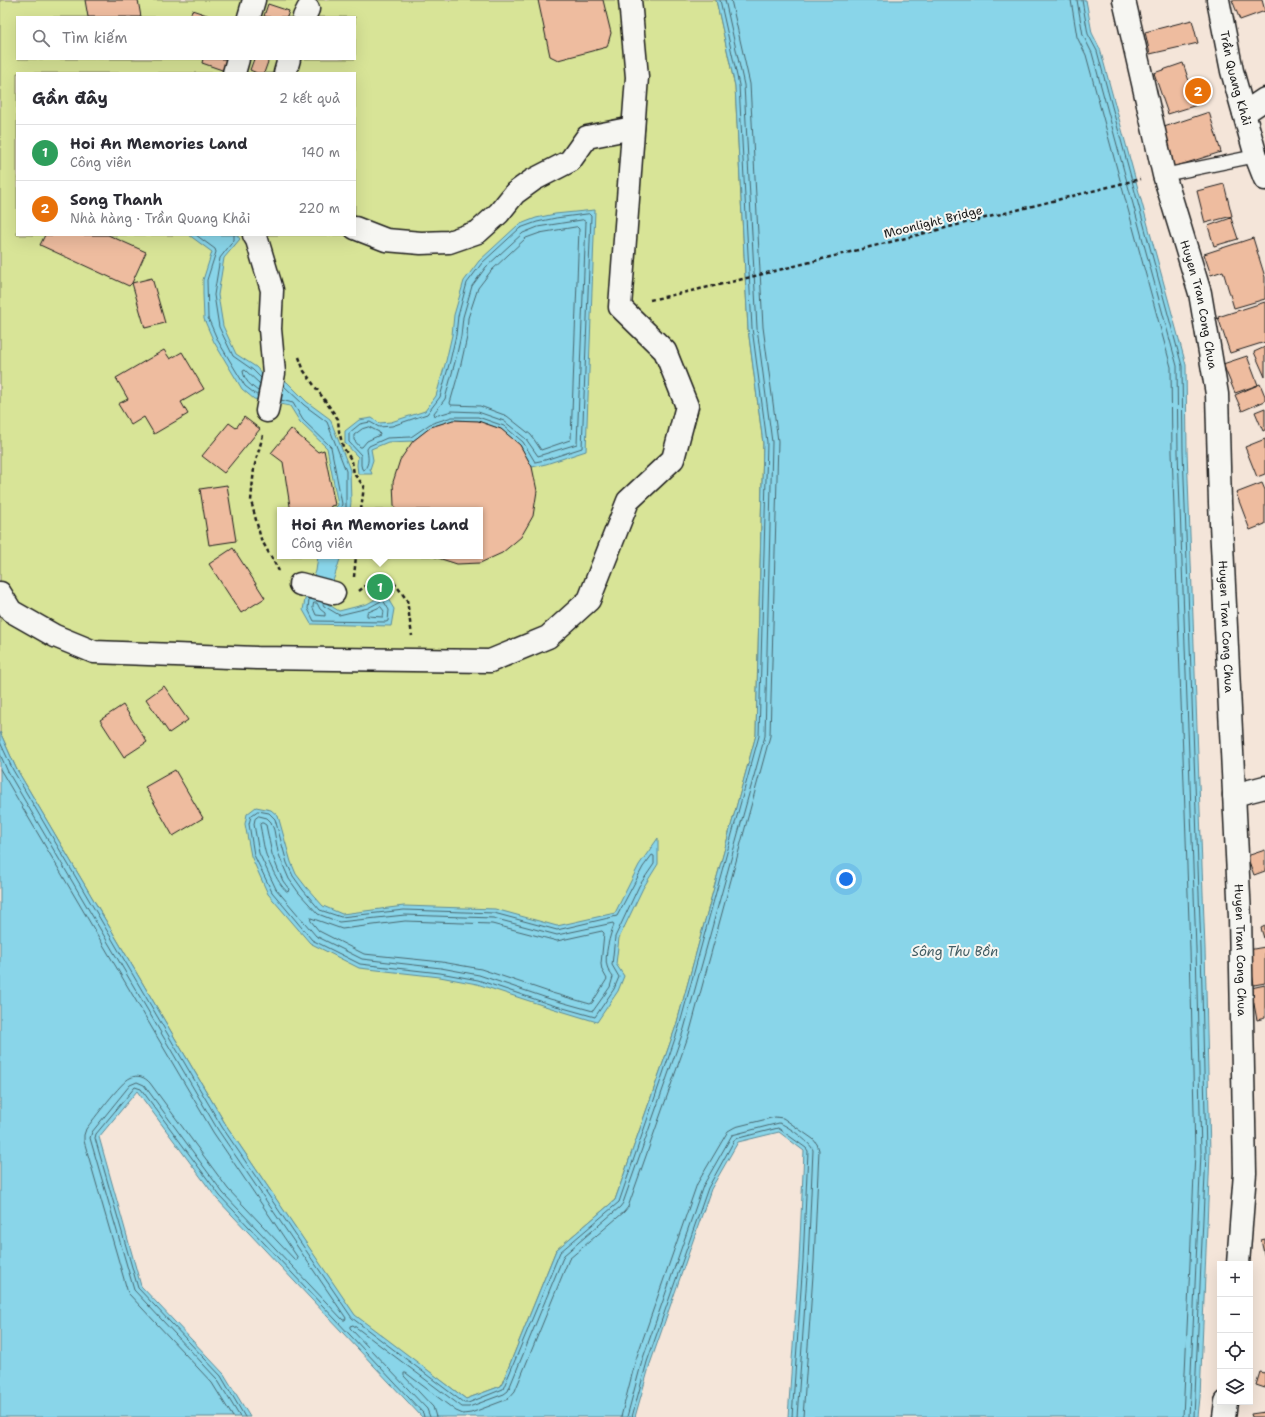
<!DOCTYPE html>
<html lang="vi">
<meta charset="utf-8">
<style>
:root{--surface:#fff;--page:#f7f7f7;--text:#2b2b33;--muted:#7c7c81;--line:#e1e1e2;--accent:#0b8043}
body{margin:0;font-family:"Shantell Sans",sans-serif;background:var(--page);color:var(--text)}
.controls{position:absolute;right:12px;bottom:12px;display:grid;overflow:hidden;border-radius:0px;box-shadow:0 4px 16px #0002}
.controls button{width:36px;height:36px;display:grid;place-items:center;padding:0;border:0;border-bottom:1px solid var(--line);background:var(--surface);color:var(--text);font:20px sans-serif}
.you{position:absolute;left:846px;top:879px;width:14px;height:14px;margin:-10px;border:3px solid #fff;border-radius:50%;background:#1a73e8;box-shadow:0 0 0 6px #1a73e833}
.badge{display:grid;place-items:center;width:26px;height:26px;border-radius:50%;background:var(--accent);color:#fff;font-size:13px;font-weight:700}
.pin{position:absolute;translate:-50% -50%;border:2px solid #fff;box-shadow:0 1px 4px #0006}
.popup{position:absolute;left:277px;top:507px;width:206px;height:52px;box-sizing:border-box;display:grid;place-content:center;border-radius:0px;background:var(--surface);filter:drop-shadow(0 1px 3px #0005);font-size:13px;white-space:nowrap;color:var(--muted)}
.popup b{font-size:15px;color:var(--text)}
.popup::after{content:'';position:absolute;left:50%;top:100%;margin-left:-8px;border:8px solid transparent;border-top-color:var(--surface)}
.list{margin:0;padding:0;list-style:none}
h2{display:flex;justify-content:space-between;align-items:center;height:52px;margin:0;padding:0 16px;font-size:17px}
h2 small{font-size:13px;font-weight:400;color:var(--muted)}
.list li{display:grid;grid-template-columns:26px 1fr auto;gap:12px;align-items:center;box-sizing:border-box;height:56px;padding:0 16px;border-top:1px solid var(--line)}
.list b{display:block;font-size:15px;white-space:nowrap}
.list p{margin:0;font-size:13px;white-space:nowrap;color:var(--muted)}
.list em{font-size:13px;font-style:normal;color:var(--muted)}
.icon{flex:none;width:22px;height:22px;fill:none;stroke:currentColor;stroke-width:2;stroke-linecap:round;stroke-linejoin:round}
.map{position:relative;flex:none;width:1265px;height:1417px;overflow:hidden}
.search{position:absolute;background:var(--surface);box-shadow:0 4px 16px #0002;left:16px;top:16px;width:340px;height:44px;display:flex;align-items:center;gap:10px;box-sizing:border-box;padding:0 14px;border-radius:0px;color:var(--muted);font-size:15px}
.panel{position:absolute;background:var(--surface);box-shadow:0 4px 16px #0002;left:16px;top:72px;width:340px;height:164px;border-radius:0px}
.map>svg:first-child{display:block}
.green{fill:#d8e497;stroke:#7a805a;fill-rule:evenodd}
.water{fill:#89d5e9;stroke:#5d8b97}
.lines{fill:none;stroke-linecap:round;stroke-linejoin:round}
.shore{stroke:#48666e;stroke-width:1}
.building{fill:#eebc9f;stroke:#1c1c1c}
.lane-casing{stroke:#1c1c1c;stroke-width:15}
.street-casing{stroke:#1c1c1c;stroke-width:25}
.secondary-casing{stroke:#1c1c1c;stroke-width:25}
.path{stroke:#1c1c1c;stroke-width:2.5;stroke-dasharray:4 3;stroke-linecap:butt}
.lane{stroke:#f6f6f2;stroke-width:12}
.street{stroke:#f6f6f2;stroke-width:22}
.secondary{stroke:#f6f6f2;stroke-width:22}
.labels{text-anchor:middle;stroke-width:4;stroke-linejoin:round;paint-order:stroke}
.street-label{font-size:12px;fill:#1c1c1c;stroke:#f6f6f2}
.water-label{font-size:13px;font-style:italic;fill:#425d64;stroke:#f6f6f2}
</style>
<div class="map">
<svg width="1265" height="1417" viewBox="0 0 1265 1417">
<rect width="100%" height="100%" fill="#f4e5d9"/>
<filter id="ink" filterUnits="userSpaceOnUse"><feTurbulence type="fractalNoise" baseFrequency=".025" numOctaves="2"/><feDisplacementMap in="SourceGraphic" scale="8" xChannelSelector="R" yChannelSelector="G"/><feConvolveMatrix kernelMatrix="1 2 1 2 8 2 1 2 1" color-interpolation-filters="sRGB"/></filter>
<g filter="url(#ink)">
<path class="green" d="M 0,0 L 716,0 L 735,86 L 748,329 L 763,443 L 756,735 L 676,1026 L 615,1200 L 556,1250 L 501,1386 L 466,1399 L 355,1316 L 226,1125 L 16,768 L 0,732 ZM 17,17 L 355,17 L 355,59 L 17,59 ZM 17,73 L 355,73 L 355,235 L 17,235 ZM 280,510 L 480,510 L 480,556 L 280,556 Z"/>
<path class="water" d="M 716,0 L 1086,0 L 1092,33 L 1100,49 L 1186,365 L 1187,451 L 1205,949 L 1210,1153 L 1200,1397 L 1198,1417 L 788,1417 L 799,1261 L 804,1151 L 779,1132 L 738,1142 L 711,1189 L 650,1364 L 635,1417 L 422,1417 L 217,1199 L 137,1091 L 99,1137 L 141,1286 L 224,1374 L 250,1417 L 0,1417 L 0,732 L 16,768 L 226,1125 L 355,1315 L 466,1399 L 501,1386 L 556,1250 L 615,1200 L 676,1026 L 756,735 L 763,443 L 748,329 L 735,86 Z
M 595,210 L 586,451 L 546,464 L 532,467 L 520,445 L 501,429 L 478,421 L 453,420 L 431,427 L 413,441 L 388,442 L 371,449 L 373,460 L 370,469 L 372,474 L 358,474 L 357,465 L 358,457 L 345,443 L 345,431 L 359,420 L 372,418 L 379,423 L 391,422 L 425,411 L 436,396 L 446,361 L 452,335 L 454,315 L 464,281 L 479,261 L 518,225 L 536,218 L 555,214 Z
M 189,235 L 237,235 L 240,239 L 224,258 L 218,295 L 223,326 L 236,354 L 256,367 L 264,376 L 287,382 L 307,402 L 330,419 L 350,470 L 351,502 L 350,510 L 333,510 L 338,505 L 327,448 L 300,422 L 290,406 L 254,399 L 242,389 L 214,342 L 204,319 L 203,294 L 203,280 L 212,252 Z
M 318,556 L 341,556 L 326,603 L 339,611 L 367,604 L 385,594 L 394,609 L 391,626 L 311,624 L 303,610 L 306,594 L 316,571 Z
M 256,807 L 271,810 L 278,816 L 291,862 L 296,874 L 306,887 L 323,906 L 342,914 L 404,906 L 495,909 L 557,926 L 615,913 L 639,865 L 658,838 L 658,864 L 643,888 L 619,938 L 616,964 L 624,976 L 618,991 L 597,1022 L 548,1007 L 477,984 L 440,977 L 359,968 L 310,943 L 268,894 L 251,856 L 245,824 L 247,814 Z"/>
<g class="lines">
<path class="shore" d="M 1071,0 L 1077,37 L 1086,55 L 1171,367 L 1172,452 L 1190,949 L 1195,1153 L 1183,1417
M 1077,0 L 1083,35 L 1092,53 L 1177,366 L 1178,452 L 1196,949 L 1201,1153 L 1189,1417
M 1082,0 L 1088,34 L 1097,51 L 1182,366 L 1183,451 L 1201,949 L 1206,1153 L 1194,1417
M 589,214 L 591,216 L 582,448 L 545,460 L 535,462 L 523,442 L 504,426 L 478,417 L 452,417 L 430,424 L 411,437 L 387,438 L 369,446 L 367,449 C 368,457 370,463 364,470 L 362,469 L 361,465 L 361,455 L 349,442 L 349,433 L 360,424 L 370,422 L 379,427 L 392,426 L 427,414 L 440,397 L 450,361 L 456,335 L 458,316 L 467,283 L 482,263 L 520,228 L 537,222 L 556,218 Z
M 583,220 L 586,222 L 577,444 L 538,456 L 526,439 L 504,421 L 478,412 L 452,411 L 435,416 L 434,413 L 445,399 L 455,362 L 461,336 L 463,317 L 472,286 L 486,267 L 523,233 L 538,227 Z
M 577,227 L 579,229 L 571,439 L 570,440 L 541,450 L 531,435 L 507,416 L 480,406 L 451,405 L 450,403 L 461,364 L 467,337 L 468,318 L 478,288 L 491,271 L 526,238 L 540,233 Z
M 196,235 L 215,249 L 216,252 L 207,280 L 208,318 L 218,341 L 245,386 L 258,396
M 234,235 L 234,240 L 220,258 L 214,295 L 219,327 L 233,356 L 253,370 L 261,378
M 284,386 L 304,405 L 327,422 L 346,471 L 346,510
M 258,391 C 251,386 244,380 243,371 L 245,370 L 260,384
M 281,400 L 293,403 L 303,420 L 331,447 L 342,504 L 341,507 L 338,510
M 369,427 L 379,432 L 380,435 L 367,441 L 362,447 L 360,447 L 354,440 L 354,435 L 362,429 Z
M 309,599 L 308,609 L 314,621 L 386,622 L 388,621 L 389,610 L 383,600 L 368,608 L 339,615 L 324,606 L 322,602
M 314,603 L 317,603 L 320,609 L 325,613 L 325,616 L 316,615 L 313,608 Z
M 381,607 L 384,611 L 383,617 L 367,616 L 367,613 Z
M 0,742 L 13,770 L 222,1127 L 352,1318 L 464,1403 L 468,1403 L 503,1389 L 560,1252 L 619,1202 L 679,1027 L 759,736 L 767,442 L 752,328 L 739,85 L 720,0
M 0,754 L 8,772 L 218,1130 L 346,1318 L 345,1320 L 343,1320 L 223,1193 L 144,1085 L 137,1082 L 130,1085 L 92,1132 L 90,1138 L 134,1290 L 217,1379 L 240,1417
M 0,769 L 213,1132 L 298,1258 L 297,1260 L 295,1260 L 228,1189 L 150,1083 C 145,1077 137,1074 130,1078 C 122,1081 93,1120 86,1129 L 84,1135 L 84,1141 L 128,1293 L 212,1383 L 233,1417
M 258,811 L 269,813 L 275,819 L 287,863 L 293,876 L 303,890 L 320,910 L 341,917 L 404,910 L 494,913 L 557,930 L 617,916 L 643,867 L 652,855 L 654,856 L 654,864 L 639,886 L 615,937 L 612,965 L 619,977 L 614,989 L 595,1017 L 549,1004 L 478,980 L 440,973 L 360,964 L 312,940 L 272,892 L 254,855 L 249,824 L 251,816 Z
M 259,816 L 267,818 L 271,822 L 274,830 L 278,852 L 283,865 L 289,879 L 299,893 L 318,914 L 339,922 L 405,915 L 493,918 L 557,935 L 613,923 L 614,925 C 610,934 604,957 607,966 C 608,970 611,974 613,977 L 610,987 L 593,1011 L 550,999 L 479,975 L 441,968 L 362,959 L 316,936 L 276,889 L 259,853 L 254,824 L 255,819 Z
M 261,823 L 263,823 L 266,825 L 272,854 L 277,867 L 283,881 L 289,889 L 288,892 C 280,888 267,860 265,851 C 263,843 262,834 260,825 Z
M 311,918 L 342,929 L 405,921 L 492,924 L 557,941 L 602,931 L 604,933 L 601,964 L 602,970 L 607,979 L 592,1003 L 590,1004 L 552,993 L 481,969 L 442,962 L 364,954 L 319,931 L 311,921 Z
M 245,1417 L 221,1376 L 138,1288 L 95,1138 L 96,1134 L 135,1087 L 141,1089 L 220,1196 L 423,1413 L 424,1417
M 430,1417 L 427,1409 L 350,1328 L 350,1326 L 353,1325 L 462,1407 L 469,1407 L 504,1394 L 508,1391 L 564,1255 L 620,1207 L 623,1203 L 684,1029 L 765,736 L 772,442 L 757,328 L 744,85 L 725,0
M 436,1417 L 433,1407 L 404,1376 L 404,1373 L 406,1373 L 456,1411 L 463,1414 L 471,1413 L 508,1399 L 515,1391 L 569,1259 L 624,1212 L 628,1207 L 690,1031 L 770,736 L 778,441 L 763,327 L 750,84 L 731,0
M 621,1417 L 636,1359 L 697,1184 L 728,1131 L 735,1127 L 775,1117 L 783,1118 L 813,1139 L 817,1144 L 819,1150 L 814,1261 L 803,1417
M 627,1417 L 642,1361 L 703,1186 L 732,1135 L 779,1123 C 787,1125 811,1143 813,1150 L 808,1261 L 797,1417
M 632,1417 L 647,1362 L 708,1188 L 735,1139 L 778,1128 L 806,1148 L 808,1151 L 803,1261 L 792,1417"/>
</g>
<path class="building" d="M 85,0 L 138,0 L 141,17 L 88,17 Z
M 538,0 L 603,0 L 611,33 L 607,47 L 558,60 L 550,56 Z
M 1232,0 L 1262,0 L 1265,11 L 1240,20 Z
M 268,4 L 289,11 L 287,17 L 268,17 L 264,16 Z
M 192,10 L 213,17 L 190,17 Z
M 1192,20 L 1198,43 L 1150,54 L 1145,32 Z
M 203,59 L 229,59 L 225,71 L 202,63 Z
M 254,59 L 269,59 L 264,73 L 257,73 L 250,70 Z
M 1183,63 L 1197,105 L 1168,114 L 1154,73 Z
M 1209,112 L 1221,152 L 1174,167 L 1161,128 Z
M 1224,184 L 1232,216 L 1205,223 L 1197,191 Z
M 1231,218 L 1238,239 L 1214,246 L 1208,226 Z
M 45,235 L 108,235 L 146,252 L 132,283 L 129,286 L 40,245 Z
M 1253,238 L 1265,277 L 1265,299 L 1234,308 L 1223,271 L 1211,275 L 1204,254 Z
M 152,278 L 165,323 L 145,328 L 132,283 Z
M 1265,302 L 1265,342 L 1230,353 L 1218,317 Z
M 1265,347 L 1265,377 L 1254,352 Z
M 164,350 L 170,359 L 182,352 L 204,389 L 181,402 L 188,414 L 154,434 L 144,417 L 131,425 L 118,404 L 128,399 L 116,378 Z
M 1247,356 L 1258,385 L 1235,393 L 1223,364 Z
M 1260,384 L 1265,396 L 1265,401 L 1242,411 L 1235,395 Z
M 1265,408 L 1265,430 L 1263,431 L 1255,412 Z
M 244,417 L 260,429 L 224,473 L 202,456 L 229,423 L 236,428 Z
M 453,420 L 478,421 L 501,429 L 520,445 L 532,467 L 537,491 L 533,516 L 521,537 L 502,553 L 480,563 L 457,564 L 432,556 L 480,556 L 480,510 L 396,510 L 394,505 L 393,482 L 400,460 L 413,441 L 431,427 Z
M 291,429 L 318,452 L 324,450 L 335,505 L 331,506 L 329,510 L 289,510 L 290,506 L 283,462 L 271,453 Z
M 1265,439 L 1265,474 L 1257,477 L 1245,447 Z
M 1262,483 L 1265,490 L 1265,524 L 1250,530 L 1236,493 Z
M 227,485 L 236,541 L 209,545 L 200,489 Z
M 233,548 L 265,598 L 241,613 L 209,564 Z
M 164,686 L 188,720 L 169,733 L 146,699 Z
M 123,705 L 147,742 L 124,757 L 100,720 Z
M 175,770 L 203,818 L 173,836 L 145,787 Z
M 1265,850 L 1265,871 L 1254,875 L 1247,856 Z
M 1265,926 L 1265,942 L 1261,928 Z
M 1265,947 L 1265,983 L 1254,985 L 1248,950 Z
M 1265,985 L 1265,1018 L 1257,1020 L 1251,988 Z
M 1265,1239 L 1265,1258 L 1261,1240 Z
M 1260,1372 L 1265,1373 L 1265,1388 L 1256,1385 Z
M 1265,1412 L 1265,1417 L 1252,1417 L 1251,1414 Z"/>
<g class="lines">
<defs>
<path id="lane" d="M 1164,175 L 1256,156"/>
<g id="street">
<path id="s1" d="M 1124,0 L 1164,175 L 1200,293 L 1217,394 L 1220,503 L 1240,917 L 1245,1173 L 1238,1264"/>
<path d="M 249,17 L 254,0"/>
<path d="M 304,17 L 308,9"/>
<path d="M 234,73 L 238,59"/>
<path d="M 285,73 L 289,59"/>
<path d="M 1244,113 L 1265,99"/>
<path d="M 355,228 L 386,240 L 421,243 L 449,242 L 478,232 L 499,213 L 515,193 L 533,180 L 570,161 L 587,137 L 633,128"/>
<path d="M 254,235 L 257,240 L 272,290 L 270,329 L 274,373 L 267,411"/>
<path d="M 300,584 L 334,593"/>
<path d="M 0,593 L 11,611 L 55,636 L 94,652 L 257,658 L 490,661 L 548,637 L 589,600 L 628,501 L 673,459 L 687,406 L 665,351 L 620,307 L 637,77 L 630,0"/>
<path d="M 1234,795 L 1265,787"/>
<path d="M 1224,1417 L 1226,1402"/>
</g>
<g id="secondary">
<path id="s2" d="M 1218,0 L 1232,71 L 1256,156 L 1265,179"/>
</g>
</defs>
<use href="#lane" class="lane-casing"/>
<use href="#street" class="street-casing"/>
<use href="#secondary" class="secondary-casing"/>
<path class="path" d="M 650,300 L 727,283 L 1140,179
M 299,357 L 304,371 L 338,419 L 339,431 L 343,447 L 352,461 L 354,474 L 364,486 L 361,510
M 263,435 L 254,468 L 251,501 L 261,539 L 279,571
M 354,577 L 356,556
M 359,591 L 368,584 L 389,576 L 407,600 L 412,636"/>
<use href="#lane" class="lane"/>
<use href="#street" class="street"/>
<use href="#secondary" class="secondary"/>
</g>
</g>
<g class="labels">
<g class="street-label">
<text dy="4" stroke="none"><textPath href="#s2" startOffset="80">Trần Quang Khải</textPath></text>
<text transform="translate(933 222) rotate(-14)" y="4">Moonlight Bridge</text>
<text dy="4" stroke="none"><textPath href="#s1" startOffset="314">Huyen Tran Cong Chua</textPath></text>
<text dy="4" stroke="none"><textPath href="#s1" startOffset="638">Huyen Tran Cong Chua</textPath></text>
<text dy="4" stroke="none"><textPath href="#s1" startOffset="962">Huyen Tran Cong Chua</textPath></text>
</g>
<g class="water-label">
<text x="955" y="956">Sông Thu Bồn</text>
</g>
</g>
</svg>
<div class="controls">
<button>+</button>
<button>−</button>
<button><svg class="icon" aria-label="locate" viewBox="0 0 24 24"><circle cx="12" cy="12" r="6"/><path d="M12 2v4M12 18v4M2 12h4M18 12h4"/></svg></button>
<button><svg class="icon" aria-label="layers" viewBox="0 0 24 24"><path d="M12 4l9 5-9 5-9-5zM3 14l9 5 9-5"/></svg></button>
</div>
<div class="you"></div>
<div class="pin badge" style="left:380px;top:587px;background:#2e9e5b">1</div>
<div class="popup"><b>Hoi An Memories Land</b>Công viên</div>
<div class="pin badge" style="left:1198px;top:91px;background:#e8710a">2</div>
<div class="search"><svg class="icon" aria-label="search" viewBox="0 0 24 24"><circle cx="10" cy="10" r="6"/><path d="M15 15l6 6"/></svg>Tìm kiếm</div>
<section class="panel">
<h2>Gần đây<small>2 kết quả</small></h2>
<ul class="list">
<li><span class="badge" style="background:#2e9e5b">1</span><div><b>Hoi An Memories Land</b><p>Công viên</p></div><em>140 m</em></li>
<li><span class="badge" style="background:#e8710a">2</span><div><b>Song Thanh</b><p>Nhà hàng · Trần Quang Khải</p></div><em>220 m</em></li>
</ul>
</section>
</div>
